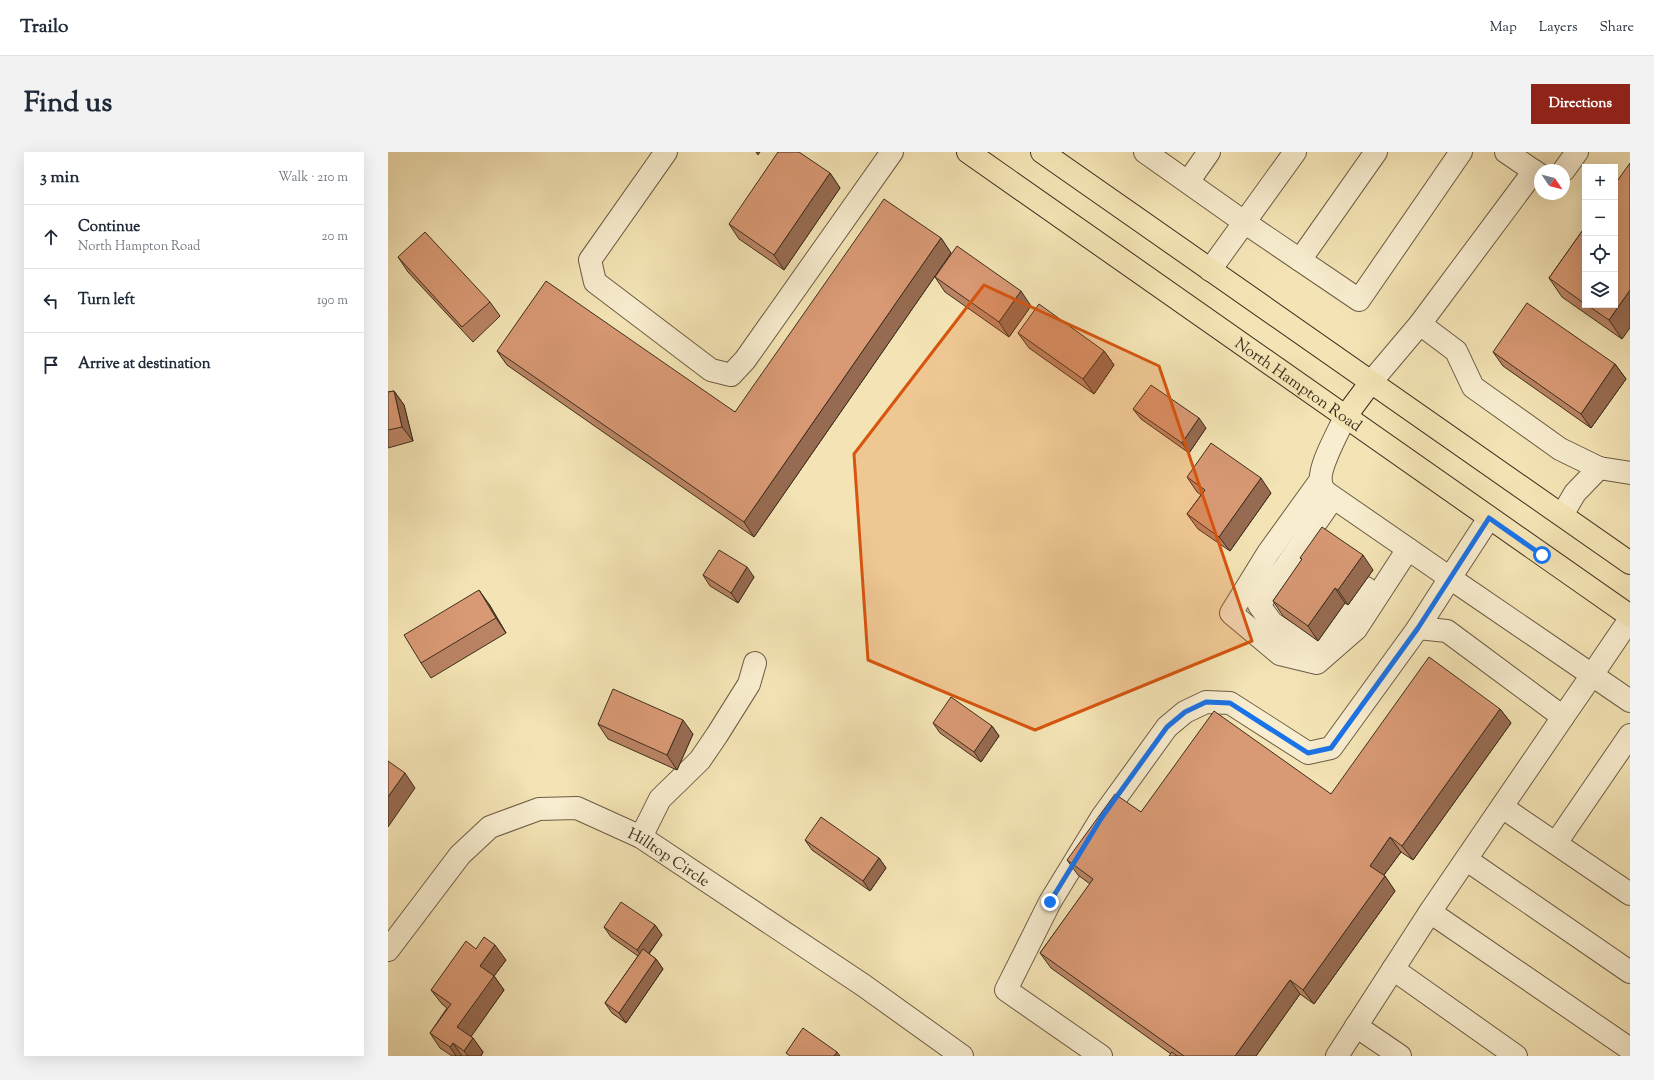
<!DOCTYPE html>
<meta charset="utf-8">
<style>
:root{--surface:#fff;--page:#f2f2f3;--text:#1f2937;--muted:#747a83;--line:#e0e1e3;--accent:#8f2418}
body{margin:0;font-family:"Sorts Mill Goudy",serif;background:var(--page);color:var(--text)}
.controls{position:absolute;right:12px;top:12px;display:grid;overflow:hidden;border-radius:0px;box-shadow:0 4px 16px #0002}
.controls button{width:36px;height:36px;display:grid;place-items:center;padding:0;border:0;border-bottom:1px solid var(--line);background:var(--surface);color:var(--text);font:20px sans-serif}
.compass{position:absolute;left:1146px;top:12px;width:36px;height:36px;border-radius:50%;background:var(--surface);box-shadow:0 4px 16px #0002;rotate:125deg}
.stop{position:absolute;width:12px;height:12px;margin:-9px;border:3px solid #1a73e8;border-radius:50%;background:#fff}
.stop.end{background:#1a73e8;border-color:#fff;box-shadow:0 1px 4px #0008}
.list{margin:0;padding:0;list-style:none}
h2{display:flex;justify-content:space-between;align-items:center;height:52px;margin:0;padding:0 16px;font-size:17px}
h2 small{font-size:13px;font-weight:400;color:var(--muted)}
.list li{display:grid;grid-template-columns:26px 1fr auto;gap:12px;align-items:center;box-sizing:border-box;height:64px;padding:0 16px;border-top:1px solid var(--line)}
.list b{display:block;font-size:15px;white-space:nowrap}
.list p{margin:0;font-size:13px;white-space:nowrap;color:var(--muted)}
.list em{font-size:13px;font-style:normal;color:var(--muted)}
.icon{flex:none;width:22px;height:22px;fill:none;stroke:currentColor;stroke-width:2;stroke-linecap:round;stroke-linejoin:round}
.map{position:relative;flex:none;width:1242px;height:904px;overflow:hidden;border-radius:0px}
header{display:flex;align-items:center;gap:24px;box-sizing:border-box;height:56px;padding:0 20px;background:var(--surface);border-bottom:1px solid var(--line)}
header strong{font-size:19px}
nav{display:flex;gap:22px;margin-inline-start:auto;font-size:14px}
.intro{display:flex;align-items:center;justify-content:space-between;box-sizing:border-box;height:96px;padding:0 24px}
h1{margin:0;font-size:28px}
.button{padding:10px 18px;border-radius:0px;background:var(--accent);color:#fff;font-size:14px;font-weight:700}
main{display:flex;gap:24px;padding:0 24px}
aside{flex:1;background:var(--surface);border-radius:0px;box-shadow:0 4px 16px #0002}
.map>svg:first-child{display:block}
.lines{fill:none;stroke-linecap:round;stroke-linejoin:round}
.minor-casing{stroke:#6c5c44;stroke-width:24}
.major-casing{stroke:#3e2e1e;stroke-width:24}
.minor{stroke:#f8edcf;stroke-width:22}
.major{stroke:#f4e4b5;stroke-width:22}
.wall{fill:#ba8464;stroke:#3e2e1e}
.shaded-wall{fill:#976b51;stroke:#3e2e1e}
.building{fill:#d89974;stroke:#3e2e1e}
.route{stroke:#1a73e8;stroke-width:5}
.marked{fill:#d7550e;fill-opacity:0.2;stroke:#d7550e;stroke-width:3;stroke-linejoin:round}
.labels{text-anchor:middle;stroke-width:3.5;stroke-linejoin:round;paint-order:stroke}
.street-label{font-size:16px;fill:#3e2e1e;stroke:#f8edcf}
</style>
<header>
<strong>Trailo</strong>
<nav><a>Map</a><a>Layers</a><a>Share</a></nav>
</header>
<div class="intro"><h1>Find us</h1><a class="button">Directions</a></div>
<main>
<aside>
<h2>3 min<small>Walk · 210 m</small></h2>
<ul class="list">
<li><svg class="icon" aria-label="ahead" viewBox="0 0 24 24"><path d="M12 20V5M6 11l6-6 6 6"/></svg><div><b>Continue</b><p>North Hampton Road</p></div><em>20 m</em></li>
<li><svg class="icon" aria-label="left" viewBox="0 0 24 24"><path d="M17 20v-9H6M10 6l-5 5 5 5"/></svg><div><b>Turn left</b></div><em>190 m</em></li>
<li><svg class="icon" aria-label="arrive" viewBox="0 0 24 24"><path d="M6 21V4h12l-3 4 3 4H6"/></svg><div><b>Arrive at destination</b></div></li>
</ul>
</aside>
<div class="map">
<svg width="1242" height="904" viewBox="0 0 1242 904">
<rect width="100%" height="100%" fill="#f4e4b5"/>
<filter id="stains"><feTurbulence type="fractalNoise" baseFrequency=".005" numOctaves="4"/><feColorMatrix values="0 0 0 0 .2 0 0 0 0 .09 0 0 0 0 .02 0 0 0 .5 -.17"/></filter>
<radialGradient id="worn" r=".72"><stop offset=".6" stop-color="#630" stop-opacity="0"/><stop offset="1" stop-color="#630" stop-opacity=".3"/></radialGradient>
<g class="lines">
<defs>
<g id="minor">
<path d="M 278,0 L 202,108 L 207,130 L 323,218 L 343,223 L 357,208 L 504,0"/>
<path d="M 757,0 L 856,70 L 971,148 L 1073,0"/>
<path d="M 1118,0 L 1146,19"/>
<path d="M 1176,18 L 1189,0"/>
<path d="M 800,30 L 821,0"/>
<path d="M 912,108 L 988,0"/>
<path d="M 822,118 L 907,0"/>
<path d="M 1032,172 L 1068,199 L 1085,235 L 1172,297 L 1211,316"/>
<path d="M 983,230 L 1032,172 L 1146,19 L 1152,23"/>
<path d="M 957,265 C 951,279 930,315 933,330 C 933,335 936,338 939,341 L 1062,426 L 1030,476"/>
<path d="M 932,329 L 880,401 L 843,461 L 892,502 L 929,511 L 968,477 L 1020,397"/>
<path d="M 945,346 L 871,453 L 884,471 L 922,496 L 941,489 L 978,436"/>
<path d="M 1174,363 L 1187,341 L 1211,316 L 1242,321"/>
<path d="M 1101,366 L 1062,426 L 1204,523 L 1242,467"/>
<path d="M 1175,565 L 1204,523 L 1242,549"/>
<path d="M 1114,655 L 1242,742"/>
<path d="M 253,685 L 272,647 L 312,608 L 329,583 L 361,532 L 367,511"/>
<path d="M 1168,691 L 1242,583"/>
<path d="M 1079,708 L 1242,820"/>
<path d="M 1042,760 L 1242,897"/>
<path id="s1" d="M 0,798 L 72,703 L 102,675 L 151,657 L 189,656 L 253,685 L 475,833 L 574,904"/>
<path d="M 1005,817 L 1128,904"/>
<path d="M 968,874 L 1012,904"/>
<path d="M 713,904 L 618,838 L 662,750 L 714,665 L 779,575 L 797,560 L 818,550 L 842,551 L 920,601 L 943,596 L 1030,476 L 1059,479 L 1175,565 L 1042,760 L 949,904"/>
</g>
<g id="major">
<path id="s2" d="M 580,0 L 1242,464"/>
<path d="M 654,0 L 1242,411"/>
<path d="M 957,265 L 983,230"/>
</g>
</defs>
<use href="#minor" class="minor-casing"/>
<use href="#major" class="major-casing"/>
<use href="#minor" class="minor"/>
<use href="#major" class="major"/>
</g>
<path class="wall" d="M 442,21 L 452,36 L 396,118 L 351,87 L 341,72 Z
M 1197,75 L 1197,153 L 1227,153 L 1234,187 L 1174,145 L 1161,126 Z
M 553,86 L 563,101 L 366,385 L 119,213 L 109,199 L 347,260 Z
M 10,105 L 102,150 L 112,164 L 85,190 L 20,120 Z
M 547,125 L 643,154 L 621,185 L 557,140 Z
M 630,181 L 716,199 L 726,213 L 706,242 L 641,196 Z
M 1105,200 L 1227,212 L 1238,227 L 1203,276 L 1115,214 Z
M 6,239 L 16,253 L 25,289 L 0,296 L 0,240 Z
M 745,257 L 818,276 L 801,301 L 753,267 Z
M 799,325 L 883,341 L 842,399 L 810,377 L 799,362 L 813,343 L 809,340 Z
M 912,406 L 985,418 L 960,453 L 957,451 L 930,489 L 895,464 L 885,449 L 914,408 Z
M 315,423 L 366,425 L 350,451 L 322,434 Z
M 101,452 L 118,481 L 43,526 L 33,511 Z
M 1112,557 L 1123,571 L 1025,708 L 1013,700 L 996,723 L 1007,739 L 926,852 L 912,842 L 868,904 L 781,904 L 783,902 L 663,816 L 652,801 L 702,732 L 690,723 L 679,708 L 753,660 L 943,642 Z
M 545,571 L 604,574 L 611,584 L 593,610 L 552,581 Z
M 210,572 L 305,582 L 289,618 L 220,587 Z
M 417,688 L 491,706 L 498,716 L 482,739 L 424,698 Z
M 267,773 L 274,783 L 261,802 L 268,807 L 275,817 L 238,871 L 224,861 L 217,851 L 250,804 L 223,785 L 216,775 Z
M 88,797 L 118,808 L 106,824 L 116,838 L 83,884 L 95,900 L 93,904 L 64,904 L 52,896 L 42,881 L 59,856 L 54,852 L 43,838 Z"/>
<path class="shaded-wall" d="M 368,0 L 372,0 L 370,3 Z
M 442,21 L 452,36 L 396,118 L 386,103 Z
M 553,86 L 563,101 L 366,385 L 356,370 Z
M 1242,138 L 1242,176 L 1234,187 L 1221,168 Z
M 633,139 L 643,154 L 621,185 L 611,170 Z
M 716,199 L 726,213 L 706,242 L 695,227 Z
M 1227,212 L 1238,227 L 1203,276 L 1193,262 Z
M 6,239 L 16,253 L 25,289 L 14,275 Z
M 811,266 L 818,276 L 801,301 L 794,291 Z
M 873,326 L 883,341 L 842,399 L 831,385 Z
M 975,403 L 985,418 L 960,453 L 950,438 Z
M 359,415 L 366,425 L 350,451 L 343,441 Z
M 947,436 L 957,451 L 930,489 L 920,474 Z
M 91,438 L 101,452 L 118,481 L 108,466 Z
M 1112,557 L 1123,571 L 1025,708 L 1014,694 Z
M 295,568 L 305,582 L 289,618 L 279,603 Z
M 604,574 L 611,584 L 593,610 L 586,600 Z
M 17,621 L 27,636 L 0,675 L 0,645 Z
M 1002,685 L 1013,700 L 992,728 L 982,714 Z
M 491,706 L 498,716 L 482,739 L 475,729 Z
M 997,724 L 1007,739 L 926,852 L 915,838 Z
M 267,773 L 274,783 L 256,808 L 249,798 Z
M 107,793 L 118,808 L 106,824 L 116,838 L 80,889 L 69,875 L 92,814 Z
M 268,807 L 275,817 L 238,871 L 231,861 Z
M 902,828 L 912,842 L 868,904 L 847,904 Z
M 85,886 L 95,900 L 93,904 L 80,904 L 76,899 Z
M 65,891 L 74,904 L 68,904 L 62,895 Z
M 449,900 L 452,904 L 446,904 Z"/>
<path class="building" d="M 390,0 L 411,0 L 442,21 L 386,103 L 341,72 Z
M 1242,11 L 1242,138 L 1221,168 L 1199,153 L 1227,153 L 1227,32 Z
M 496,47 L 553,86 L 356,370 L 109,199 L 158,129 L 347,260 Z
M 1197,75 L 1197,152 L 1161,126 Z
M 37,80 L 102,150 L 74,175 L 10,105 Z
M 569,94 L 633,139 L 611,170 L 547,125 Z
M 1139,151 L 1227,212 L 1193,262 L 1105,200 Z
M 651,152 L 716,199 L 695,227 L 630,181 Z
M 763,233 L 811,266 L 794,291 L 745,257 Z
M 6,239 L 14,275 L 0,278 L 0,240 Z
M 823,291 L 873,326 L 831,385 L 799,362 L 817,338 L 799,325 Z
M 934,375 L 975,403 L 950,438 L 947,436 L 920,474 L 885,449 L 914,407 L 912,406 Z
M 331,398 L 359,415 L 343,441 L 315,423 Z
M 91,438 L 108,466 L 33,511 L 16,483 Z
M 1041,505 L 1112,557 L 1014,694 L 1002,685 L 982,714 L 997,724 L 915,838 L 902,828 L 847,904 L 796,904 L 652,801 L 705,727 L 679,708 L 727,642 L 753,660 L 826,559 L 943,642 Z
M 225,537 L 295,568 L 279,603 L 210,572 Z
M 563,545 L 604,574 L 586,600 L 545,571 Z
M 0,609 L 17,621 L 0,645 Z
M 433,665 L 491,706 L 475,729 L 417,688 Z
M 233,750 L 267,773 L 249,798 L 216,775 Z
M 96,785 L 107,793 L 92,814 L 106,824 L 69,875 L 85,886 L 76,899 L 65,891 L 62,895 L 42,881 L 63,852 L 43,838 L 78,789 L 88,797 Z
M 255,797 L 268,807 L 231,861 L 217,851 Z
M 415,876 L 449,900 L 446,904 L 402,904 L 398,901 Z
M 784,900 L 789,904 L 781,904 Z"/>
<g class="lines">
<path class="route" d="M 662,750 L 714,665 L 779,575 L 797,560 L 818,550 L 842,551 L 920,601 L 943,596 L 1030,476 L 1101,366 L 1154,403"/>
</g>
<path class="marked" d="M 596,133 L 771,214 L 864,489 L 647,578 L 480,508 L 466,302 Z"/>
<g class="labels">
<g class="street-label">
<text dy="6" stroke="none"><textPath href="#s2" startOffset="404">North Hampton Road</textPath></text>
<text dy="6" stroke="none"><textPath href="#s1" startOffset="355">Hilltop Circle</textPath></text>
</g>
</g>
<rect width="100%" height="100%" filter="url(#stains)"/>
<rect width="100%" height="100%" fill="url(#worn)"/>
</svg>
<div class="controls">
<button>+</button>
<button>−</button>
<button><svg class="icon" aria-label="locate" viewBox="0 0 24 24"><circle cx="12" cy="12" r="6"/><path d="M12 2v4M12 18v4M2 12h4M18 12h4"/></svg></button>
<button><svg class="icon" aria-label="layers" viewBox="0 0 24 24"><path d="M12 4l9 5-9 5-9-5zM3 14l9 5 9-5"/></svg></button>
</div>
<svg class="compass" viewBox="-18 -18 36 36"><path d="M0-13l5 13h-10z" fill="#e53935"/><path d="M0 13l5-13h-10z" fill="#747a83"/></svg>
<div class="stop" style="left:1154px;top:403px"></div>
<div class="stop end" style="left:662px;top:750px"></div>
</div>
</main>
